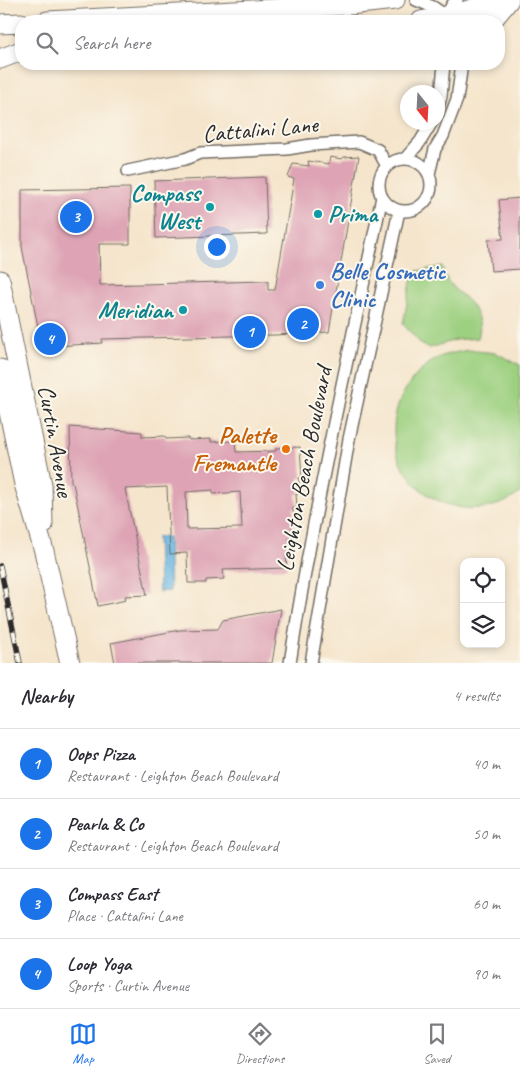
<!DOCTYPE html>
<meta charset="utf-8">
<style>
:root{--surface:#fff;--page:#f7f7f7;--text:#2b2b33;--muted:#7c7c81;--line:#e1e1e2;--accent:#1a73e8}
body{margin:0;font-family:Caveat,sans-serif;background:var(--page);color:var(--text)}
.controls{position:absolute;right:15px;bottom:15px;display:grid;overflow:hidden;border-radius:10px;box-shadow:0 2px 8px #0003}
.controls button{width:45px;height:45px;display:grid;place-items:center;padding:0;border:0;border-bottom:1px solid var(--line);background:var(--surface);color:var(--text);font:25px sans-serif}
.compass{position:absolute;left:400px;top:85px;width:45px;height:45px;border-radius:50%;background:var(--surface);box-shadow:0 2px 8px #0003;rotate:162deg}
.you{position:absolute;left:216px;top:246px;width:18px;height:18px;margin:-12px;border:4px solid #fff;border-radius:50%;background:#1a73e8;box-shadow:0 0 0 8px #1a73e833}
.badge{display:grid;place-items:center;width:32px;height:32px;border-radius:50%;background:var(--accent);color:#fff;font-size:16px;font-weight:700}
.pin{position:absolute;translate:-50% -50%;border:2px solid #fff;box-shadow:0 1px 5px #0006}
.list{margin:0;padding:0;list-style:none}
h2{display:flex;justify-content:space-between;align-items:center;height:65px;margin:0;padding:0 20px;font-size:21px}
h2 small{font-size:16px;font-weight:400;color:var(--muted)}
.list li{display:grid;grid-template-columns:32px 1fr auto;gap:15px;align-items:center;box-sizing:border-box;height:70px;padding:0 20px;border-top:1px solid var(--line)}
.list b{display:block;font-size:19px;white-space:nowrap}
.list p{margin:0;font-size:16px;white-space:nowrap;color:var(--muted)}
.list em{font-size:16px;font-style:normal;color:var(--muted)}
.icon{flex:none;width:28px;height:28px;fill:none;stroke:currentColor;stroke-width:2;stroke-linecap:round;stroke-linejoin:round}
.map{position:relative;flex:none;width:520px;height:663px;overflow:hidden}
.search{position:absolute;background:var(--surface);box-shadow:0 2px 8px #0003;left:15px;right:15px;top:15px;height:55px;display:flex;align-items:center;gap:12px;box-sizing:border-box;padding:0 18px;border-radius:20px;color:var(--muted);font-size:19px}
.sheet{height:345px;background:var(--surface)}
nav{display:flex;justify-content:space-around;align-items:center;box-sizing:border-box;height:70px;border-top:1px solid var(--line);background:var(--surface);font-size:14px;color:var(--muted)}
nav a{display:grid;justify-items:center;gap:2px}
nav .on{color:var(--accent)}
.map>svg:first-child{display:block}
.green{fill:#9dd080;stroke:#647e56}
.water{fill:#67b5e1;stroke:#497086}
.building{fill:#dea4b6;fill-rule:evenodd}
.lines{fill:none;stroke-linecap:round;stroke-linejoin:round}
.minor-casing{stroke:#726c63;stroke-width:14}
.primary-casing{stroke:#726c63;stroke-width:21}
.minor{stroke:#fff;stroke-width:11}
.primary{stroke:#fff;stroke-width:19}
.rail-casing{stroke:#2b2b2b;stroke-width:5.5}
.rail{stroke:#fbf7ec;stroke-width:4;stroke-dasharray:11;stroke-linecap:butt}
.culture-dot{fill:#0f9aa8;stroke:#fbf7ec;stroke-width:2}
.shop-dot{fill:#3f7fe0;stroke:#fbf7ec;stroke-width:2}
.food-dot{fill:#e8710a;stroke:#fbf7ec;stroke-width:2}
.labels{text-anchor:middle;stroke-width:4;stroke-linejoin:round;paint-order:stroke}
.street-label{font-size:24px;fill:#2b2b2b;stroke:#fbf7ec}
.culture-label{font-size:24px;font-weight:bold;fill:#0d838f;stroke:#fbf7ec;text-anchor:end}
.shop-label{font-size:24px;font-weight:bold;fill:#366cbe;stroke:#fbf7ec;text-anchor:start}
.food-label{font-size:24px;font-weight:bold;fill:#c56008;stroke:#fbf7ec;text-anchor:end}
</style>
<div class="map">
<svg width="520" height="663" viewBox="0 0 520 663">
<rect width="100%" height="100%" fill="#fbf7ec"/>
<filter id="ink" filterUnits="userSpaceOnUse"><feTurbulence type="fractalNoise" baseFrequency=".02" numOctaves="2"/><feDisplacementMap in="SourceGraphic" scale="10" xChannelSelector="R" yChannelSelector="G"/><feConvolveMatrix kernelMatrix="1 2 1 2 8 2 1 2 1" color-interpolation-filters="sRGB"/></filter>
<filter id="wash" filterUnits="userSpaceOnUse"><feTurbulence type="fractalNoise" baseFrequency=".0096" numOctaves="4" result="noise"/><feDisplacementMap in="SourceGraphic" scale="20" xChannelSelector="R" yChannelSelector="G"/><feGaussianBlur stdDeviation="1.12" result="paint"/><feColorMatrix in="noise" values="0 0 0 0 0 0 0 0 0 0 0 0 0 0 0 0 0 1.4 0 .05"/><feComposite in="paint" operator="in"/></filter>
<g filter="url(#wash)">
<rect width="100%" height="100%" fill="#f5e5cc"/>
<path class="green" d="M 442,266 C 444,272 446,279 450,284 C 454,290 460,293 465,298 C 476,308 483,324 478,338 L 455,340 L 430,348 L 422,345 L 403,324 L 413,272 Z
M 468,350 L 496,353 L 520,365 L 520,493 C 490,516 446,513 418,487 C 415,485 413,481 411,478 C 408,474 404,470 402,466 C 389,439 392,406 410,383 C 418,372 430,361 442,356 C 450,353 460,352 468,350 Z"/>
<path class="water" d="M 157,537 L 168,537 L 170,591 L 159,592 Z"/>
<g id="blocks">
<path class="building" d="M 359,156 L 329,332 L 275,335 L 102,339 L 102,343 L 42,347 L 22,247 L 22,190 L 130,188 L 130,244 L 99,244 L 100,285 L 268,281 L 268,290 L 275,290 L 294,179 L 288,177 L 293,164 L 309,166 L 308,161 L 329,164 L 330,157 L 342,159 L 344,157 Z
M 265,177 L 267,234 L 156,238 L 154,181 Z
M 520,198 L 520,269 L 491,271 L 488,240 L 503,239 L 499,200 Z
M 70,427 L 142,432 L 142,437 L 165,436 L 166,439 L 188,438 L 189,440 L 211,439 L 211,442 L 235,441 L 236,452 L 276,451 L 276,448 L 300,447 L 302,478 L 299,478 L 299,494 L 296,494 L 297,508 L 293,508 L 294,524 L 292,524 L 292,538 L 289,538 L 290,555 L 286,555 L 287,568 L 223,570 L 224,579 L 206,580 L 206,583 L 188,583 L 187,553 L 170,554 L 167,487 L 125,489 L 147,595 L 125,596 L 126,600 L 98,606 L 73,483 L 71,483 ZM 213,490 L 213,494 L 240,492 L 242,528 L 187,529 L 186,492 Z
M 281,609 L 272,663 L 115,663 L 111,643 L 180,630 L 218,629 L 223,620 Z"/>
</g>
</g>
<g filter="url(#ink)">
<use href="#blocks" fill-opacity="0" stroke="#726c63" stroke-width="1"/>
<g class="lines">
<defs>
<path id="minor" d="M 416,0 L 433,7 L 447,17
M 446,17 L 452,5 L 457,0
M 438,108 L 441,96 L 444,64
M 405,159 L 420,142 L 432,122
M379 185a26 26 0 1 1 52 0a26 26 0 1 1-52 0Z
M 128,171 L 185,159 L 200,153 L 287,149 L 311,145 L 359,142 L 378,150 L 387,166
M 429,174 L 435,149 L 443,136 L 457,99 L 462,64
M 290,663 C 314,507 349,352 382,197
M 311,663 L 349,439 L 399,211"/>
<path id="primary" d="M 47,21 L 349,5 L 395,0
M 421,21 C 447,17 471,11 495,0
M 490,21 L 495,17 L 509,0
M 0,24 L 21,23
M 0,59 L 21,51
M 0,280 L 42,485 L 43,525
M 0,369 L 24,484 L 44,551 L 70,663"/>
</defs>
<use href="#minor" class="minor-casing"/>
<use href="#primary" class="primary-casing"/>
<use href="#minor" class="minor"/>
<use href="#primary" class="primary"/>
<defs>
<path id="rail" d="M 0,566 L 20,663"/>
</defs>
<use href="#rail" class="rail-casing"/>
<use href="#rail" class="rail"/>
</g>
</g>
<g class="culture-dot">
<circle cx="210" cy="207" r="5"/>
<circle cx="318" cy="214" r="5"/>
<circle cx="183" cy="310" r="5"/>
</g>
<circle class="shop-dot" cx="320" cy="285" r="5"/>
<circle class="food-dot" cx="286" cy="449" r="5"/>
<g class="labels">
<g class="street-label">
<text transform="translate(260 129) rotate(-5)" y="8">Cattalini Lane</text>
<text transform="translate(56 441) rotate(80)" y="8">Curtin Avenue</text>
<text transform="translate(304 469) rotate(-79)" y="8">Leighton Beach Boulevard</text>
</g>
<g class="culture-label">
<text x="200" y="201">Compass<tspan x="200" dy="28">West</tspan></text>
<text x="328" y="222" text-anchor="start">Prima</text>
<text x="173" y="318">Meridian</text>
</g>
<g class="shop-label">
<text x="330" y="279">Belle Cosmetic<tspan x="330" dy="28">Clinic</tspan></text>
</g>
<g class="food-label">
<text x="276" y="443">Palette<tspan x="276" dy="28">Fremantle</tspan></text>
</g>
</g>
</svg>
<div class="controls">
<button><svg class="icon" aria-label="locate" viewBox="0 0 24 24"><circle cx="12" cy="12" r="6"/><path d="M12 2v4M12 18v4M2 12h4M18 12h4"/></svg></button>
<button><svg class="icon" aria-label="layers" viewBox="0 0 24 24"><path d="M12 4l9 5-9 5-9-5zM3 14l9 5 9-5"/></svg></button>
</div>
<svg class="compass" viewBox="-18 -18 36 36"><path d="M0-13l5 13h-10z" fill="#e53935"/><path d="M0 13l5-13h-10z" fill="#7c7c81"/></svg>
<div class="you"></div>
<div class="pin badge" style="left:250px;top:332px">1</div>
<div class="pin badge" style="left:303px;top:324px">2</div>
<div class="pin badge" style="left:76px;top:217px">3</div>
<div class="pin badge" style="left:50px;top:339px">4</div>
<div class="search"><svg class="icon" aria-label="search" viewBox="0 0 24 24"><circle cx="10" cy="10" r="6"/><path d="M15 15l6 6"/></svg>Search here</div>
</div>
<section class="sheet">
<h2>Nearby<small>4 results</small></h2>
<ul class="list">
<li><span class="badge">1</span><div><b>Oops Pizza</b><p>Restaurant · Leighton Beach Boulevard</p></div><em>40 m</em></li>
<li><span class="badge">2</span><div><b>Pearla &amp; Co</b><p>Restaurant · Leighton Beach Boulevard</p></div><em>50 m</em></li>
<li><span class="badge">3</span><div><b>Compass East</b><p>Place · Cattalini Lane</p></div><em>60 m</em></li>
<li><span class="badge">4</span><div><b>Loop Yoga</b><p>Sports · Curtin Avenue</p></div><em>90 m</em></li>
</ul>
</section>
<nav>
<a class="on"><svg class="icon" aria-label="map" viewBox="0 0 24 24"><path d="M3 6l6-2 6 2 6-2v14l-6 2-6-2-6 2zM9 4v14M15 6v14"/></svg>Map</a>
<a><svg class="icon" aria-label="directions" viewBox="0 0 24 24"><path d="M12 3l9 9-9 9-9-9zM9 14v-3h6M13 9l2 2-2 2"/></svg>Directions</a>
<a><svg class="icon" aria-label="saved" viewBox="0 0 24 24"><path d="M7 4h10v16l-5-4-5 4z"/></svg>Saved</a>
</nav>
